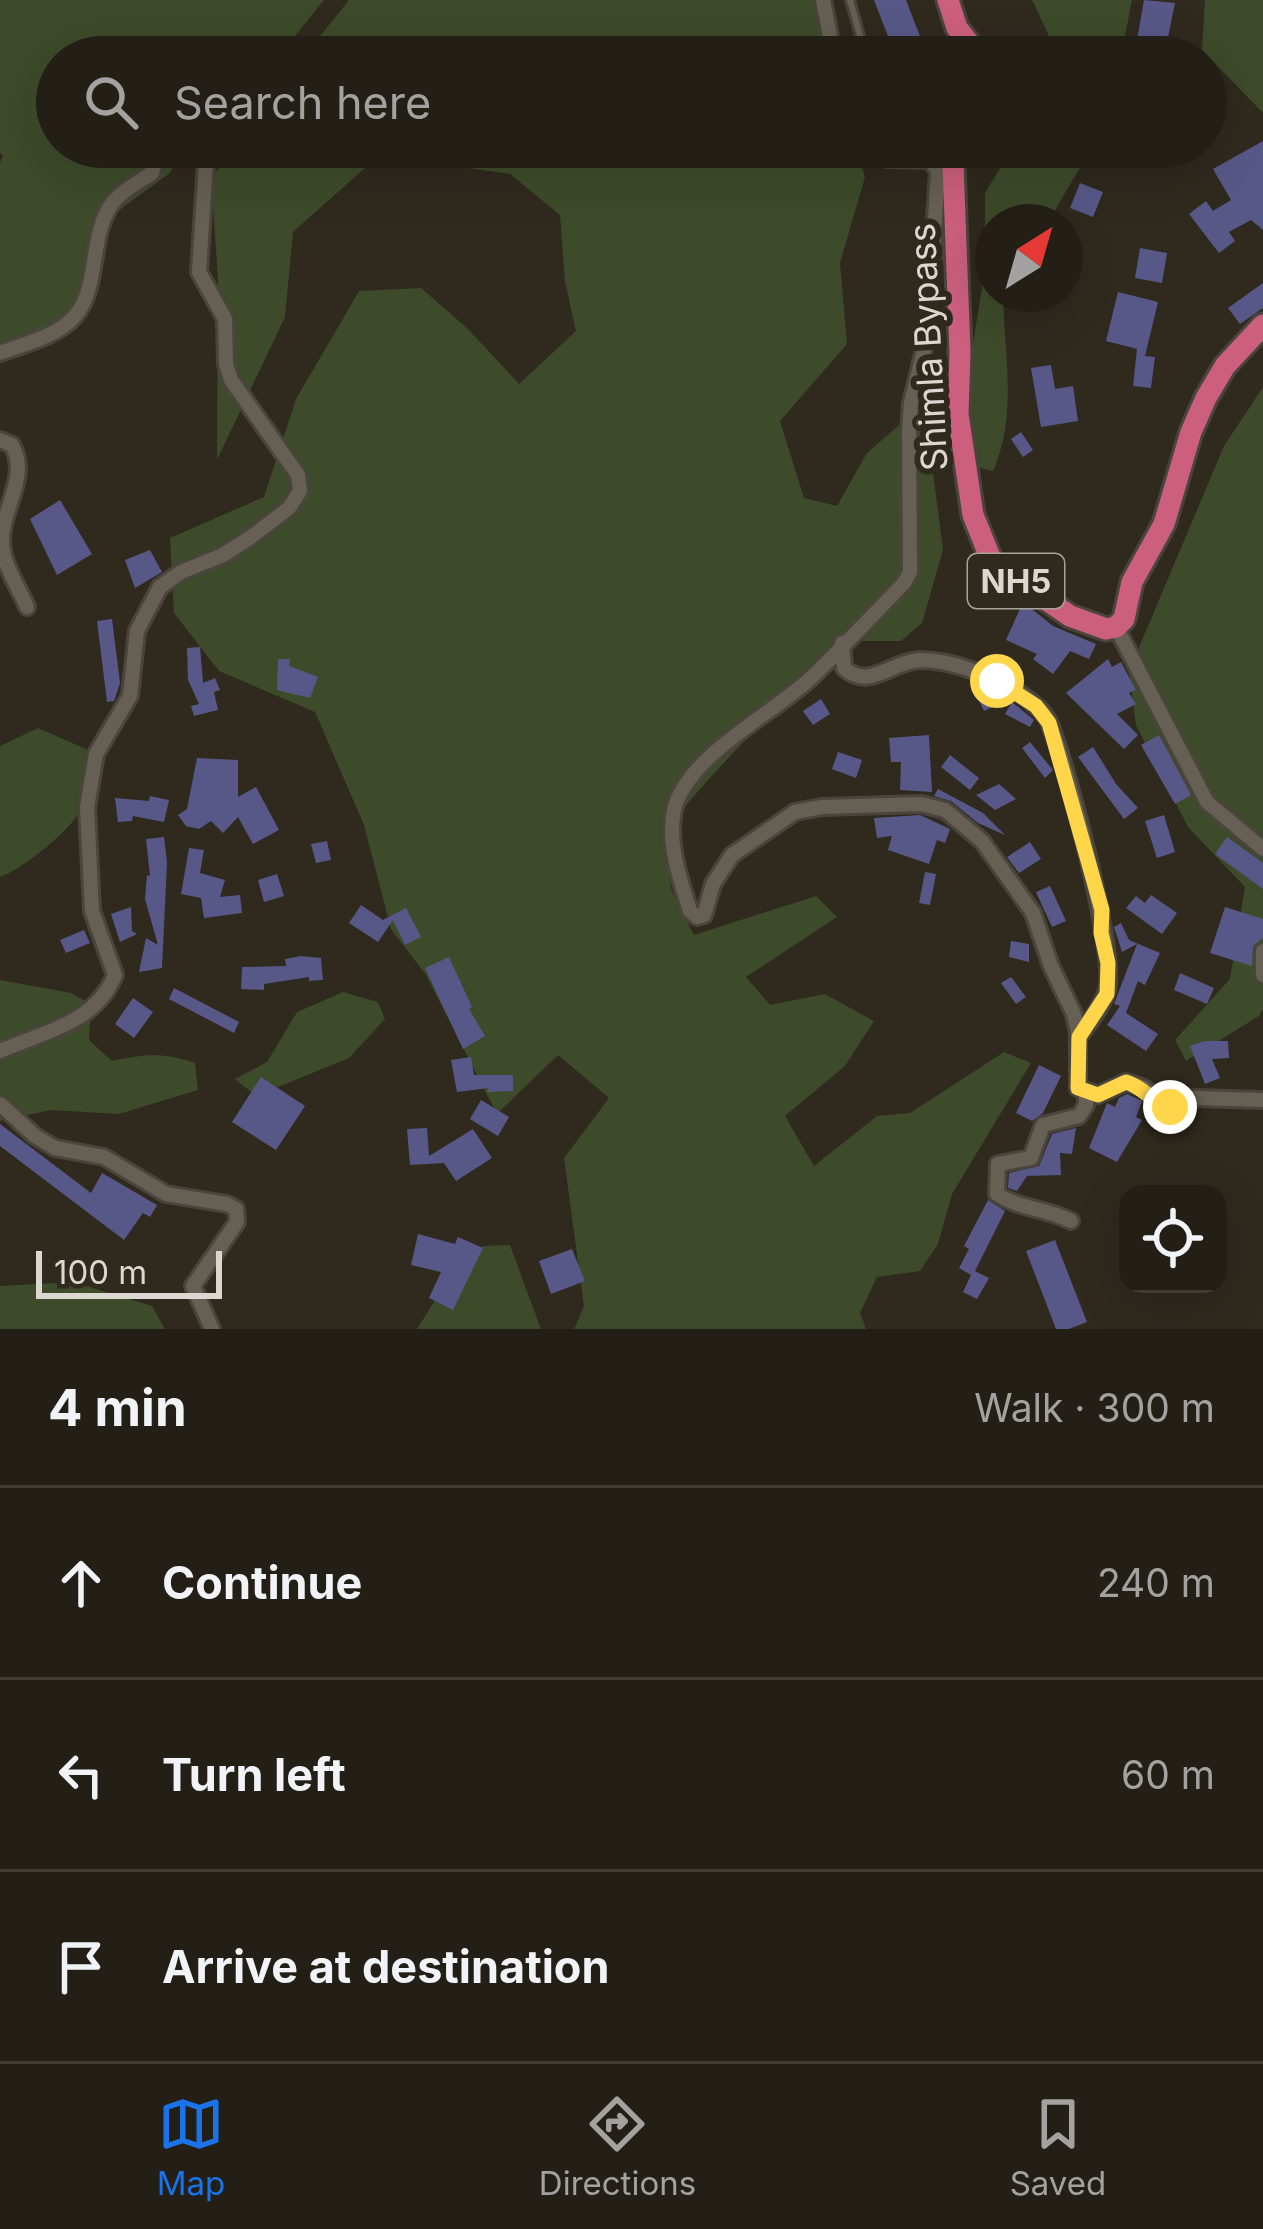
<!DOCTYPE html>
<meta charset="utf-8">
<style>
:root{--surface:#231f16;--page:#2b271f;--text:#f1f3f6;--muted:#a3a2a1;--line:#403d35;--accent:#1a73e8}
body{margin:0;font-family:Inter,sans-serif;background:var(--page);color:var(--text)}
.controls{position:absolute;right:36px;bottom:36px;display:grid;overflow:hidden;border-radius:24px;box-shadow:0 12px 48px #0002}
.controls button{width:108px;height:108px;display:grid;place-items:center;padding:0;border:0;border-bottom:3px solid var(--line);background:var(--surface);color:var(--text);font:60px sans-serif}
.compass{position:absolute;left:975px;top:204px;width:108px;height:108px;border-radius:50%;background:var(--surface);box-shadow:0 12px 48px #0002;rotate:37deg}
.scale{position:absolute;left:36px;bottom:30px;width:186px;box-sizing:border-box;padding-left:12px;border:6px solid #dcd8d1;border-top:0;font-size:33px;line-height:42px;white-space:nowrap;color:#dcd8d1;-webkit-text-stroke:9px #2f291e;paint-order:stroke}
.stop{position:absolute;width:36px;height:36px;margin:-27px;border:9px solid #ffd54a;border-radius:50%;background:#fff}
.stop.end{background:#ffd54a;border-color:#fff;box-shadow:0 3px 12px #0008}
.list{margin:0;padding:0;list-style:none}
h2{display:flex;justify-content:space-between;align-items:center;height:156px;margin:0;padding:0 48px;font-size:51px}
h2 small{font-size:39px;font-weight:400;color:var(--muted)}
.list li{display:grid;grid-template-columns:78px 1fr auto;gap:36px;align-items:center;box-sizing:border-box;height:192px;padding:0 48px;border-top:3px solid var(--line)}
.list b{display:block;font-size:45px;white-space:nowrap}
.list em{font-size:39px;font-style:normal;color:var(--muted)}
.icon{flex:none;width:66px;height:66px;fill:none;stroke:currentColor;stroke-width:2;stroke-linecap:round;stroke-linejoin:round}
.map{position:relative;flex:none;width:1263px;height:1329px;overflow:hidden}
.search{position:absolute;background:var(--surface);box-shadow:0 12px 48px #0002;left:36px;right:36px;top:36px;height:132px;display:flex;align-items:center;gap:30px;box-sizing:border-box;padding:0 42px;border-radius:66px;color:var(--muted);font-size:45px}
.sheet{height:732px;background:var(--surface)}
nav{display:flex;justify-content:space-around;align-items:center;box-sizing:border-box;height:168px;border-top:3px solid var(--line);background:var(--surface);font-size:33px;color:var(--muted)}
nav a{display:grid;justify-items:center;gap:6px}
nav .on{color:var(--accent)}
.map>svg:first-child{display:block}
.green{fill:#3d4b2a}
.building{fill:#585888}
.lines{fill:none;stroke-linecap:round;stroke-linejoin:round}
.service-casing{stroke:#4a453c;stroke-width:12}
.minor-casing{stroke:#4a453c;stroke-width:20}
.trunk-casing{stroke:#4a453c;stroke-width:27}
.service{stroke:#665f53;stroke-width:6}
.minor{stroke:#665f53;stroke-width:14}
.trunk{stroke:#cc5f7e;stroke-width:21}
.route{stroke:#ffd54a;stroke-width:15}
.labels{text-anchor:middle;stroke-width:12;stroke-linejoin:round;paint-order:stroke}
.shield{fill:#2f291e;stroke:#a8a49b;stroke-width:3}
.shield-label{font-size:33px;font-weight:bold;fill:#dcd8d1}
.street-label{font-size:36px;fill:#dcd8d1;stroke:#2f291e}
</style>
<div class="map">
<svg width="1263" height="1329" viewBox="0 0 1263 1329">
<rect width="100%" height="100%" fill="#2f291e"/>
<path class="green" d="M 0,0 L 324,0 L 278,57 L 57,57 L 57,147 L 181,147 L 170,173 L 111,216 L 104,252 L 71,317 L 0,361 L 0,163 L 3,155 L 0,153 Z
M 349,0 L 821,0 L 825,57 L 303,57 Z
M 1032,0 L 1132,0 L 1121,57 L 1059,57 Z
M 1205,0 L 1263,0 L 1263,113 L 1202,50 Z
M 234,147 L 855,147 L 865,177 L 840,263 L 847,344 L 780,421 L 804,498 L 837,506 L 867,453 L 924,403 L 943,550 L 922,623 L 901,641 L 848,641 C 782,700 718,765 663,833 L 671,889 L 694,935 L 816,896 L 837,917 L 746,977 L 770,1005 L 825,994 L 874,1021 L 845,1066 L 785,1116 L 814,1166 L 877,1116 L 910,1113 L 1004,1052 L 1031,1063 L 952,1194 L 938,1244 L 920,1271 L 877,1277 L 860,1313 L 866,1329 L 574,1329 L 584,1306 L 564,1158 L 609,1098 L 558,1055 L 497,1114 L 426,975 L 391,929 L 364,825 L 315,712 L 219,671 L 174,613 L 170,538 L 264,497 L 296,399 L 359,291 L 421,288 L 467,328 L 519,384 L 576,331 L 565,282 L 560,215 L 510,174 L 447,165 L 365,168 L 293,232 L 285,317 L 217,460 L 218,278 L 211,178 Z
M 1013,147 L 1092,147 L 1048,222 L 993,222 L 993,294 L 1003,294 C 1004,354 1018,414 993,471 L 972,466 L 964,398 L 985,270 L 985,193 Z
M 1263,387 L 1263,1009 L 1259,1016 L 1186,1061 L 1175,1040 L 1230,979 L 1245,887 L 1188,827 L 1136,725 L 1129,671 L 1224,446 Z
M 38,728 L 86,749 C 91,770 90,797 77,816 C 64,835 21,870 0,877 L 0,746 Z
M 0,980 L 71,993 L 91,1004 L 89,1040 L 112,1061 C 143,1054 165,1052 195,1063 L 198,1090 L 119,1114 L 51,1110 L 0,1121 Z
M 343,992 L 378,1002 L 385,1019 L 349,1058 L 256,1096 L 235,1079 L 267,1062 L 297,1012 Z
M 510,1245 L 541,1329 L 417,1329 L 441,1291 L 483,1246 Z
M 73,1282 L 152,1306 L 165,1329 L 0,1329 L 0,1286 Z"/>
<path class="building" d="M 874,0 L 906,0 L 928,57 L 896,57 Z
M 1144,0 L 1175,3 L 1164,57 L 1134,57 Z
M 1263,141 L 1263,230 L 1251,220 L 1229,232 L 1235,241 L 1219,253 L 1189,214 L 1206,201 L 1213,211 L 1231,200 L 1213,169 Z
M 1080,183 L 1103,192 L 1093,217 L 1070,208 Z
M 1140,248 L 1167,253 L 1162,283 L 1135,278 Z
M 1263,283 L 1263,308 L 1240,324 L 1228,308 Z
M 1118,292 L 1158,302 L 1145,356 L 1155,357 L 1151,388 L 1133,386 L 1137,349 L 1106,341 Z
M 1051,365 L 1055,389 L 1073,386 L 1078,421 L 1041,427 L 1031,368 Z
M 1021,432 L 1033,450 L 1023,457 L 1011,439 Z
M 60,500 L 92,554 L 57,575 L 30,519 Z
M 150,550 L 162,572 L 135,588 L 125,560 Z
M 1023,602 L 1053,626 L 1096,644 L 1089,659 L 1070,651 L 1053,674 L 1033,659 L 1037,654 L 1006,640 Z
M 112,619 L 120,683 L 114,701 L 107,702 L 97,621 Z
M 200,647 L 203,683 L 215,678 L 220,690 L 214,692 L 218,710 L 194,716 L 191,706 L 199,704 L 188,680 L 187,648 Z
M 278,659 L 290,659 L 289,666 L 318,677 L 310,698 L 277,690 Z
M 1108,659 L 1112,667 L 1121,662 L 1136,690 L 1129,693 L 1136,704 L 1117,714 L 1138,735 L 1124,749 L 1066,693 Z
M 979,685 L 993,692 L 999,704 L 984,711 L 973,688 Z
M 821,699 L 830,714 L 813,725 L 803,711 Z
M 1012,702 L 1034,720 L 1030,727 L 1005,714 Z
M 929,735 L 932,792 L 900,790 L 901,762 L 891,762 L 889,738 Z
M 1159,735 L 1191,795 L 1175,804 L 1141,745 Z
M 1030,742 L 1053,770 L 1045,778 L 1022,748 Z
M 1093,747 L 1116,784 L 1138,808 L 1124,819 L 1078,757 Z
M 838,752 L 862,760 L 856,778 L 832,769 Z
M 950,755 L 979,778 L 970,790 L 941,767 Z
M 197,758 L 238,760 L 238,797 L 256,787 L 279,830 L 253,844 L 238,817 L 223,833 L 211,821 L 199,829 L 186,826 L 178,815 L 187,809 Z
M 999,784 L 1016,799 L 995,810 L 976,795 Z
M 938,789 L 983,813 L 1005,835 L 978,823 L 951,801 L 934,796 Z
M 150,796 L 169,800 L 164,822 L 133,816 L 132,821 L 118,822 L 115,798 L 149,801 Z
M 920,815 L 950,829 L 945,843 L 937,840 L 929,864 L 888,850 L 892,836 L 877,838 L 874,818 Z
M 1164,815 L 1175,852 L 1157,858 L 1145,821 Z
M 164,837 L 167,862 L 162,968 L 139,972 L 146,938 L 158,945 L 145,899 L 147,875 L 150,876 L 146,839 Z
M 1227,837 L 1263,863 L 1263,889 L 1215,854 Z
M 327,841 L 331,860 L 316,863 L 311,844 Z
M 1030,842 L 1041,859 L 1019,873 L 1007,857 Z
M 189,848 L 204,850 L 200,873 L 225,880 L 220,897 L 240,895 L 242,913 L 204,918 L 201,898 L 181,894 Z
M 925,872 L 936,874 L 930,905 L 919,903 Z
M 277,874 L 284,896 L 264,902 L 258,880 Z
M 1050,886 L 1066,921 L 1052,927 L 1036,892 Z
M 1151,895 L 1177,913 L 1162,934 L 1126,908 L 1136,896 L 1145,903 Z
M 361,905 L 383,920 L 406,908 L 421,937 L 405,945 L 393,920 L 378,942 L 349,923 Z
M 131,907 L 132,931 L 137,934 L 120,942 L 111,914 Z
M 1225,907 L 1263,919 L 1263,938 L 1253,946 L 1252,966 L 1210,953 Z
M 1121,923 L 1129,940 L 1160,953 L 1145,985 L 1138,981 L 1126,1013 L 1158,1034 L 1146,1051 L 1107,1025 L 1120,1006 L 1114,1004 L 1137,944 L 1122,952 L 1114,927 Z
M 84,930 L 90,943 L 66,953 L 60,940 Z
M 1011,941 L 1029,944 L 1029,962 L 1009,957 Z
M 301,956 L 321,958 L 323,980 L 309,981 L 309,977 L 264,984 L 264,990 L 241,989 L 242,967 L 286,966 L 285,959 Z
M 449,957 L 472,1007 L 469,1009 L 485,1036 L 463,1049 L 425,968 Z
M 1180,973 L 1214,988 L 1207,1004 L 1174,990 Z
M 1011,977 L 1026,997 L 1016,1004 L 1001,983 Z
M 174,988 L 239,1022 L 234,1033 L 169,999 Z
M 133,998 L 153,1012 L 134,1038 L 115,1024 Z
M 1205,1041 L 1228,1041 L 1229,1058 L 1212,1059 L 1220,1078 L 1205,1084 L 1190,1046 Z
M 471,1057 L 474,1075 L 513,1075 L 513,1091 L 487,1092 L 489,1088 L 457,1092 L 451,1060 Z
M 1039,1065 L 1061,1076 L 1043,1113 L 1032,1121 L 1016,1113 Z
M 261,1077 L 305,1106 L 276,1150 L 232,1122 Z
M 1127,1094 L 1142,1101 L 1136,1117 L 1142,1120 L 1117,1162 L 1089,1148 L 1107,1103 L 1115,1107 L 1119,1098 Z
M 481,1100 L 509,1117 L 498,1136 L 470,1119 Z
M 0,1124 L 91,1193 L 102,1173 L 157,1205 L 150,1217 L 143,1213 L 124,1240 L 0,1146 Z
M 427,1128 L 429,1156 L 473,1129 L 492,1158 L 456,1181 L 444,1163 L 410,1165 L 407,1129 Z
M 1076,1128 L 1072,1154 L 1060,1153 L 1061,1175 L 1027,1176 L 1017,1191 L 1008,1188 L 1009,1173 L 1039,1166 L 1052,1134 Z
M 988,1200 L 1005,1211 L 975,1271 L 989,1278 L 977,1299 L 963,1292 L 971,1275 L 959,1268 L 969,1249 L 964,1246 Z
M 418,1234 L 455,1244 L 458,1237 L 483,1248 L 453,1310 L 429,1298 L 441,1272 L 411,1265 Z
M 1055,1240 L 1087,1322 L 1069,1329 L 1056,1329 L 1026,1251 Z
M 572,1249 L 585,1281 L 551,1294 L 539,1261 Z"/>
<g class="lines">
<defs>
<path id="service" d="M 850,0 L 866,57"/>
<path id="minor" d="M 823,0 L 834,57
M 871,152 L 888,159 L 930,160 L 938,171 L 928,333 L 911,403 L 909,431 L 910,572 L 904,583 C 874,614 844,646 813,676 C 775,713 687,755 674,810 C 667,843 680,880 690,911 L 697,917 L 704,915 L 713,884 L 732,855 L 795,812 L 822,807 L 921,804 L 945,810 L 982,841 L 1033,913 L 1051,966 L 1074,1014 L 1078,1032 L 1078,1088 L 1098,1095 L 1126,1082 L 1144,1088 L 1167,1107 L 1195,1098 L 1263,1100
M 0,353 C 24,344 58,336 75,316 C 101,285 88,233 114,201 C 124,189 139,182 152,173 L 158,147
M 0,440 L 12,445 C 30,478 1,508 2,542 C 2,563 19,588 27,607
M 1116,627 L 1207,802 L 1263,849
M 842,643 L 844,668 C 869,691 892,661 920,660 C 952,660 989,675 1016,691 C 1028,699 1042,708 1049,722 C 1066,761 1117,955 1107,990 C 1103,1007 1088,1023 1079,1037
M 1263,951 L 1263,975
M 0,1051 C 43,1032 95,1024 115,975 L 92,911 L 87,807 L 96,754 L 130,696 L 137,631 L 160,587 L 181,572 L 223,555 L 251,537 L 289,508 L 300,491 L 298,475 L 231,380 L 226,364 L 225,319 L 199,272 L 207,147
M 0,1104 L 35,1136 L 55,1148 L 104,1157 L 166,1194 L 227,1204 L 236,1209 L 237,1222 L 193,1286 L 212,1329
M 1071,1221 C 1046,1208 1019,1209 997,1194 L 998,1164 L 1031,1158 L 1043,1125 L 1079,1116 L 1086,1105 L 1086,1093"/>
<path id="trunk" d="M 948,0 L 957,28 L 980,57
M 965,147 L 953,164 L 960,352 L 958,414 L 973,515 L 992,562 L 1070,616 L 1106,629 L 1116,627 L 1124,619 L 1132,582 L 1164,524 L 1191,432 L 1206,398 L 1225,366 L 1263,325"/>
</defs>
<use href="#service" class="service-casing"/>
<use href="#minor" class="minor-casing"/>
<use href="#trunk" class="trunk-casing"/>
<use href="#service" class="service"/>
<use href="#minor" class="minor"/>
<use href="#trunk" class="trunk"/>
</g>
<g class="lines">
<path class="route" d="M 997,681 L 1036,706 L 1049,723 L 1102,910 L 1101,933 L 1108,963 L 1107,994 L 1079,1037 L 1078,1088 L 1098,1095 L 1126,1082 C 1144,1087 1153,1104 1170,1107"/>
</g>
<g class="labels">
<rect class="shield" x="968" y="554" width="96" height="54" rx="9"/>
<g class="shield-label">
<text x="1016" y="593">NH5</text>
</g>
<g class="street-label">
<text transform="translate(928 347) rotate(-93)" y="13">Shimla Bypass</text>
</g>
</g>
</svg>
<div class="controls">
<button><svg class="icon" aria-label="locate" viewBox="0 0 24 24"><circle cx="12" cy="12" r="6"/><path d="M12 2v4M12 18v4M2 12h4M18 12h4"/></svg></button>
</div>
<svg class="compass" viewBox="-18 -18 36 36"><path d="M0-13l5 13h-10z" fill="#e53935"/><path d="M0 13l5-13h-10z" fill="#a3a2a1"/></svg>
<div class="scale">100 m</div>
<div class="stop" style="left:997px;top:681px"></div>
<div class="stop end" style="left:1170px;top:1107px"></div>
<div class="search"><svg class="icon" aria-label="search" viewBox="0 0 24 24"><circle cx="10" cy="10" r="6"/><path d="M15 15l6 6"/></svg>Search here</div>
</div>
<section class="sheet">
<h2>4 min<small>Walk · 300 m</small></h2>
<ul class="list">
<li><svg class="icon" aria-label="ahead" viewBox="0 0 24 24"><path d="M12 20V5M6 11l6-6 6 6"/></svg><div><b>Continue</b></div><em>240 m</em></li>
<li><svg class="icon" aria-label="left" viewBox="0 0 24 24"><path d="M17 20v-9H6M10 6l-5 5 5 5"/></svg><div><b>Turn left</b></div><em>60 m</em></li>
<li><svg class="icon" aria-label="arrive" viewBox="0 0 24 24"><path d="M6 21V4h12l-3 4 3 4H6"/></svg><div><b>Arrive at destination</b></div></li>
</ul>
</section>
<nav>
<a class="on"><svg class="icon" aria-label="map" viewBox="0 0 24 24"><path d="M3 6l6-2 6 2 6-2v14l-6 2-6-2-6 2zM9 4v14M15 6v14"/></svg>Map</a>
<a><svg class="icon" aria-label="directions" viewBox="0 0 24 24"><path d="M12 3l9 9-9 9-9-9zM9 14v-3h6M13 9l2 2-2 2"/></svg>Directions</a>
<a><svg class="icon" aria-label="saved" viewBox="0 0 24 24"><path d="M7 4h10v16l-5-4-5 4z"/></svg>Saved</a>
</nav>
